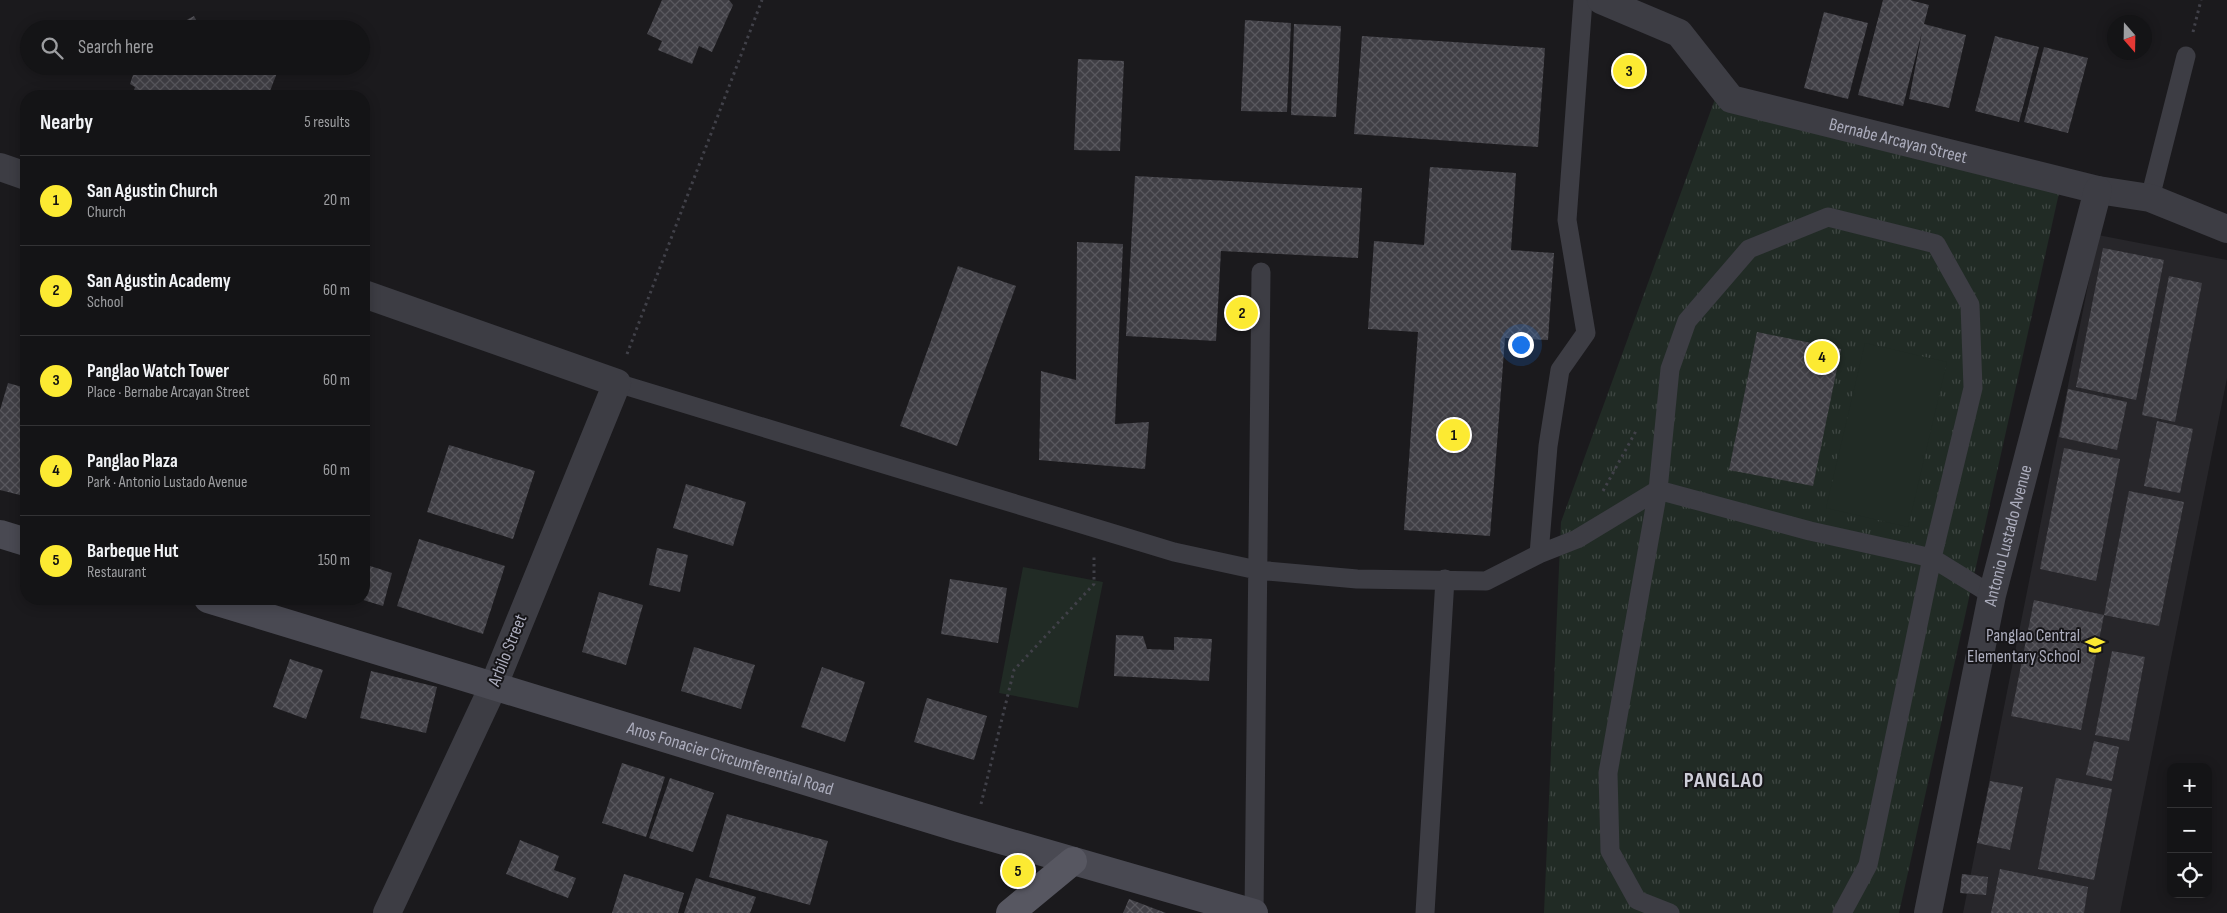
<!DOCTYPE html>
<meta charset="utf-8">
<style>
:root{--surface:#141416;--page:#212123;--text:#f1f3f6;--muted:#9d9ea1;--line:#333335;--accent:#fcea32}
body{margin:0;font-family:"Sofia Sans Condensed",sans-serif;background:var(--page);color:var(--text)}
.controls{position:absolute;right:15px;bottom:15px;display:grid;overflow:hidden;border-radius:10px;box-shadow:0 2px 12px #0003}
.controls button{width:45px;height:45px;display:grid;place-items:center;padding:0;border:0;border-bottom:1px solid var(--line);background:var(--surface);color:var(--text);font:25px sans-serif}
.compass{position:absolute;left:2107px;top:15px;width:45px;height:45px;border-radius:50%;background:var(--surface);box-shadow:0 2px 12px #0003;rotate:160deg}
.you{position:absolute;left:1520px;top:344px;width:18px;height:18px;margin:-12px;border:4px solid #fff;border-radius:50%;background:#1a73e8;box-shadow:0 0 0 8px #1a73e833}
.badge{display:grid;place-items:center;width:32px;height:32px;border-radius:50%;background:var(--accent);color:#111;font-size:16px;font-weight:700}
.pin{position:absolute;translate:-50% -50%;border:2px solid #fff;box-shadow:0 1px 5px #0006}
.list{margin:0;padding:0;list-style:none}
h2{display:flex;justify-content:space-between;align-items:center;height:65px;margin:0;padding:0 20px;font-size:21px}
h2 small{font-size:16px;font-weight:400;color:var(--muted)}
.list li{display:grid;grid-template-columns:32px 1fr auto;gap:15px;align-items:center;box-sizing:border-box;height:90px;padding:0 20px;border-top:1px solid var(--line)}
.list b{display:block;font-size:19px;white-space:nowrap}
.list p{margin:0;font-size:16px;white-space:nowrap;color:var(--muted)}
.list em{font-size:16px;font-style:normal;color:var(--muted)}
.icon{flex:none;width:28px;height:28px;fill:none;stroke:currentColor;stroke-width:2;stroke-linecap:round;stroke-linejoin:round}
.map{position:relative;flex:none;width:2227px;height:913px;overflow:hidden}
.search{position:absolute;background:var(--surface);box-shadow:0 2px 12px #0003;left:20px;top:20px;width:350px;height:55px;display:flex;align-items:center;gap:12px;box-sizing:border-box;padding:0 18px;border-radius:28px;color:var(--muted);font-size:19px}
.panel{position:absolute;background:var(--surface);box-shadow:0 2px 12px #0003;left:20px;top:90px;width:350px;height:515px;border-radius:20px}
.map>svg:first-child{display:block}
.built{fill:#27262a}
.grass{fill:url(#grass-tufts)}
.garden{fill:#212b25}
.building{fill:url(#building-cross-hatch)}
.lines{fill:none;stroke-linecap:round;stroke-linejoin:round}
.path{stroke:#414149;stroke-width:3;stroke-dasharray:2.5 4;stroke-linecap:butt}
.service{stroke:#3d3d44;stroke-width:19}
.minor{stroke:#3d3d44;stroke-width:28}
.secondary{stroke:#494952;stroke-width:28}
.primary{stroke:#575761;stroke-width:28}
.labels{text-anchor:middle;stroke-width:4;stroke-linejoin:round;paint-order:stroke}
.street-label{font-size:18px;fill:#acadbd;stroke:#161518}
.poi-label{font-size:18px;fill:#acadbd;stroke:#161518;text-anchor:end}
.district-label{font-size:22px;font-weight:bold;letter-spacing:1px;fill:#cdcdd8;stroke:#161518}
</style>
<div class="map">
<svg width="2227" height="913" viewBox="0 0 2227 913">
<defs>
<pattern id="grass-tufts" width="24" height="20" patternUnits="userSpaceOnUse" patternTransform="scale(1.25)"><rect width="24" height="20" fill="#212b25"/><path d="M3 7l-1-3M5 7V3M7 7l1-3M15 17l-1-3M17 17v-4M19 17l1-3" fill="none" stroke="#3f4743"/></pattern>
<pattern id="building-cross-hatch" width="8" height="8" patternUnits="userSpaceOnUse" patternTransform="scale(1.25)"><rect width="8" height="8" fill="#403f45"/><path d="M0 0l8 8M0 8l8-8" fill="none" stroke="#59585e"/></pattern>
</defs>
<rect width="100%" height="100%" fill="#1b1a1d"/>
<path class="built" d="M 2098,235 L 2227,260 L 2227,378 L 2120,913 L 1963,913 Z"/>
<path class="grass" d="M 1715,99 L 2059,193 L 1899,913 L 1544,913 L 1561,522 Z"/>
<path class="garden" d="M 1865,343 L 1947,362 L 1908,527 L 1826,508 Z
M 1023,567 L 1103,582 L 1078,708 L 999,693 Z"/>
<path class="building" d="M 662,0 L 729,0 L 733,5 L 712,52 L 699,46 L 692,64 L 658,50 L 662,41 L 647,34 Z
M 1883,0 L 1910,0 L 1929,5 L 1924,24 L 1966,35 L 1949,108 L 1909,99 L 1922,32 L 1903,106 L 1858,95 Z
M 1824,12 L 1868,23 L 1848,99 L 1804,88 Z
M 194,16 L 201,29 L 170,29 Z
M 1245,20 L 1291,23 L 1287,112 L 1241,111 Z
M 1294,24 L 1341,26 L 1336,117 L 1291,115 Z
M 1362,36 L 1545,48 L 1538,147 L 1354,134 Z
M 1995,36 L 2039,47 L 2019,122 L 1975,111 Z
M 2044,47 L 2088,58 L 2068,133 L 2024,122 Z
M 1078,59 L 1124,61 L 1120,151 L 1074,150 Z
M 136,66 L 267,66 L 266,70 L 277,73 L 268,96 L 132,96 L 135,87 L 130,84 Z
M 1430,167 L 1516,173 L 1511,250 L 1554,253 L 1548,340 L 1505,338 L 1490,536 L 1404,530 L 1418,332 L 1368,329 L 1374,241 L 1424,245 Z
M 1135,176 L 1362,188 L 1358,258 L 1221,251 L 1216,341 L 1126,336 Z
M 1077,242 L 1123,244 L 1115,424 L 1149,422 L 1145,469 L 1039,460 L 1041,371 L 1076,380 Z
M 2103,248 L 2164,260 L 2136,400 L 2076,387 Z
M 958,266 L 1016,286 L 957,446 L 900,426 Z
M 2169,276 L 2202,283 L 2175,422 L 2142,415 Z
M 1757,332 L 1841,349 L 1813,486 L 1729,470 Z
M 8,383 L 26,388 L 26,475 L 20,495 L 0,490 L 0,410 Z
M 2068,389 L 2127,402 L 2117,450 L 2059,437 Z
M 2157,421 L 2193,429 L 2180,493 L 2144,486 Z
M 449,445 L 535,471 L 513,539 L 427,512 Z
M 2064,448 L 2120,459 L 2096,581 L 2040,569 Z
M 686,484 L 746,502 L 733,546 L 673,528 Z
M 2129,491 L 2184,502 L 2159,626 L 2104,615 Z
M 419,539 L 505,566 L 483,634 L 397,606 Z
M 657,548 L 688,555 L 680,592 L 649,585 Z
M 364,564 L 392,573 L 383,606 L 360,599 L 364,599 Z
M 950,579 L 1007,588 L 998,643 L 941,634 Z
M 599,592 L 643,605 L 626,665 L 582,652 Z
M 2034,600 L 2104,615 L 2081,730 L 2011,716 Z
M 1116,635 L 1143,636 L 1147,649 L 1174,650 L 1174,637 L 1212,639 L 1209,681 L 1114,676 Z
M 694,647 L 755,665 L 741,709 L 681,691 Z
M 2112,651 L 2145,657 L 2129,741 L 2095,735 Z
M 290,659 L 323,670 L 306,719 L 273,707 Z
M 822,667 L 865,682 L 845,742 L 801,727 Z
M 371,671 L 437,687 L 426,733 L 360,718 Z
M 927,698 L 987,716 L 974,760 L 914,742 Z
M 2094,741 L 2119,747 L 2112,781 L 2086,775 Z
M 622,763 L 665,777 L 646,837 L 602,823 Z
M 670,778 L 714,793 L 693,852 L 649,838 Z
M 2056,778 L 2112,789 L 2094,880 L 2038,869 Z
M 1990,781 L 2023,787 L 2010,850 L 1977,843 Z
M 727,814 L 828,841 L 810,905 L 709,877 Z
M 520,840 L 559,856 L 554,870 L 576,878 L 568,898 L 506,874 Z
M 2000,869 L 2088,887 L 2084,913 L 1991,913 Z
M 624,874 L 684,893 L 678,913 L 612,913 Z
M 1962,874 L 1988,877 L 1986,895 L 1960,893 Z
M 696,878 L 756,897 L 750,913 L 684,913 Z
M 1129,899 L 1166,913 L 1123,913 Z"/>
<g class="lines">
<path class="path" d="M 2193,32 L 2201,0
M 627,354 L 762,0
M 1603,491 L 1636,431
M 981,804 L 1014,670 L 1094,584 L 1094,556"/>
<path class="service" d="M 2150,198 L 2186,56
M 617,383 L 1174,552 L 1257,570 L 1357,579 L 1486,581 L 1539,554 L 1577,539 L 1658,490 L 1810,531 L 1932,558 L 1992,595
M 1539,554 L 1548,446 L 1560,370 L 1586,333 L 1567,220 L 1583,0
M 1254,913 L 1261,272
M 1425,913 L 1445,579
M 1670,913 L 1637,900 L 1610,851 L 1608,773 L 1658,490 L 1670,369 L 1687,321 L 1749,249 L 1828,217 L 1936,244 L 1970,305 L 1973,388 L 1932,558 L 1868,865 L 1842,913"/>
<g class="minor">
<path id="s1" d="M 1601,0 L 1679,33 L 1731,99 L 2098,190 L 2150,198 L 2227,229"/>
<path d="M 0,167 L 26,176"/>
<path d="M 364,294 L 617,383 L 493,687 L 387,913"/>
<path id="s2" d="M 1928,913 L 1992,595 L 2098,190"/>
</g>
<g class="secondary">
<path d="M 0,534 L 26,542"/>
<path id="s3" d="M 208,599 L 959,828 L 1254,913"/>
</g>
<path class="primary" d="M 1010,913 L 1073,861"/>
</g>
<defs>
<symbol id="school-bare" viewBox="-9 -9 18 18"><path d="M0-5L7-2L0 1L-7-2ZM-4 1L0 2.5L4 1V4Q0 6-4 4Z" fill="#fcea32" stroke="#161518" stroke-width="2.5" paint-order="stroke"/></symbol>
</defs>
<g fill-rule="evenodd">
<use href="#school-bare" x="2081" y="631" width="28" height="28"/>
</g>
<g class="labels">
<g class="street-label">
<text dy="6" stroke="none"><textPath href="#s1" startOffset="341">Bernabe Arcayan Street</textPath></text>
<text dy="6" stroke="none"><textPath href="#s2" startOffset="386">Antonio Lustado Avenue</textPath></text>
<text transform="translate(507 650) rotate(-68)" y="6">Arbilo Street</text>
<text dy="6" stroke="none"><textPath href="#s3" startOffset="546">Anos Fonacier Circumferential Road</textPath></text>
</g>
<g class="poi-label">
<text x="2080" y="641">Panglao Central<tspan x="2080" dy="21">Elementary School</tspan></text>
</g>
<g class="district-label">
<text x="1724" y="787">PANGLAO</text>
</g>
</g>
</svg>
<div class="controls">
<button>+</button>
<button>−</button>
<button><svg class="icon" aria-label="locate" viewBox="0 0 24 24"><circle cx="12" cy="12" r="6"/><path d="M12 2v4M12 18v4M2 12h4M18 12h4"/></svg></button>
</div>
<svg class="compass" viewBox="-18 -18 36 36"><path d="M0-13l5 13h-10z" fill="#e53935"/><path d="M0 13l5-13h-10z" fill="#9d9ea1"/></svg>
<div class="you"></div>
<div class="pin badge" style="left:1454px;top:435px">1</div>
<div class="pin badge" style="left:1242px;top:313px">2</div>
<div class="pin badge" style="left:1629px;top:71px">3</div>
<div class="pin badge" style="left:1822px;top:357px">4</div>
<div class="pin badge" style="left:1018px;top:871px">5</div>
<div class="search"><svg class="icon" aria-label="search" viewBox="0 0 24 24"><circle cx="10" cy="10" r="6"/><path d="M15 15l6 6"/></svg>Search here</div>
<section class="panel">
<h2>Nearby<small>5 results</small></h2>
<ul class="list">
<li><span class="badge">1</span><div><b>San Agustin Church</b><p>Church</p></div><em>20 m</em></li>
<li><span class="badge">2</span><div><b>San Agustin Academy</b><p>School</p></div><em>60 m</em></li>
<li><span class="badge">3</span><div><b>Panglao Watch Tower</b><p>Place · Bernabe Arcayan Street</p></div><em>60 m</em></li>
<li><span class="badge">4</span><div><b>Panglao Plaza</b><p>Park · Antonio Lustado Avenue</p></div><em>60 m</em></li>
<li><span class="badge">5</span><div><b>Barbeque Hut</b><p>Restaurant</p></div><em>150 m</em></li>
</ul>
</section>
</div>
